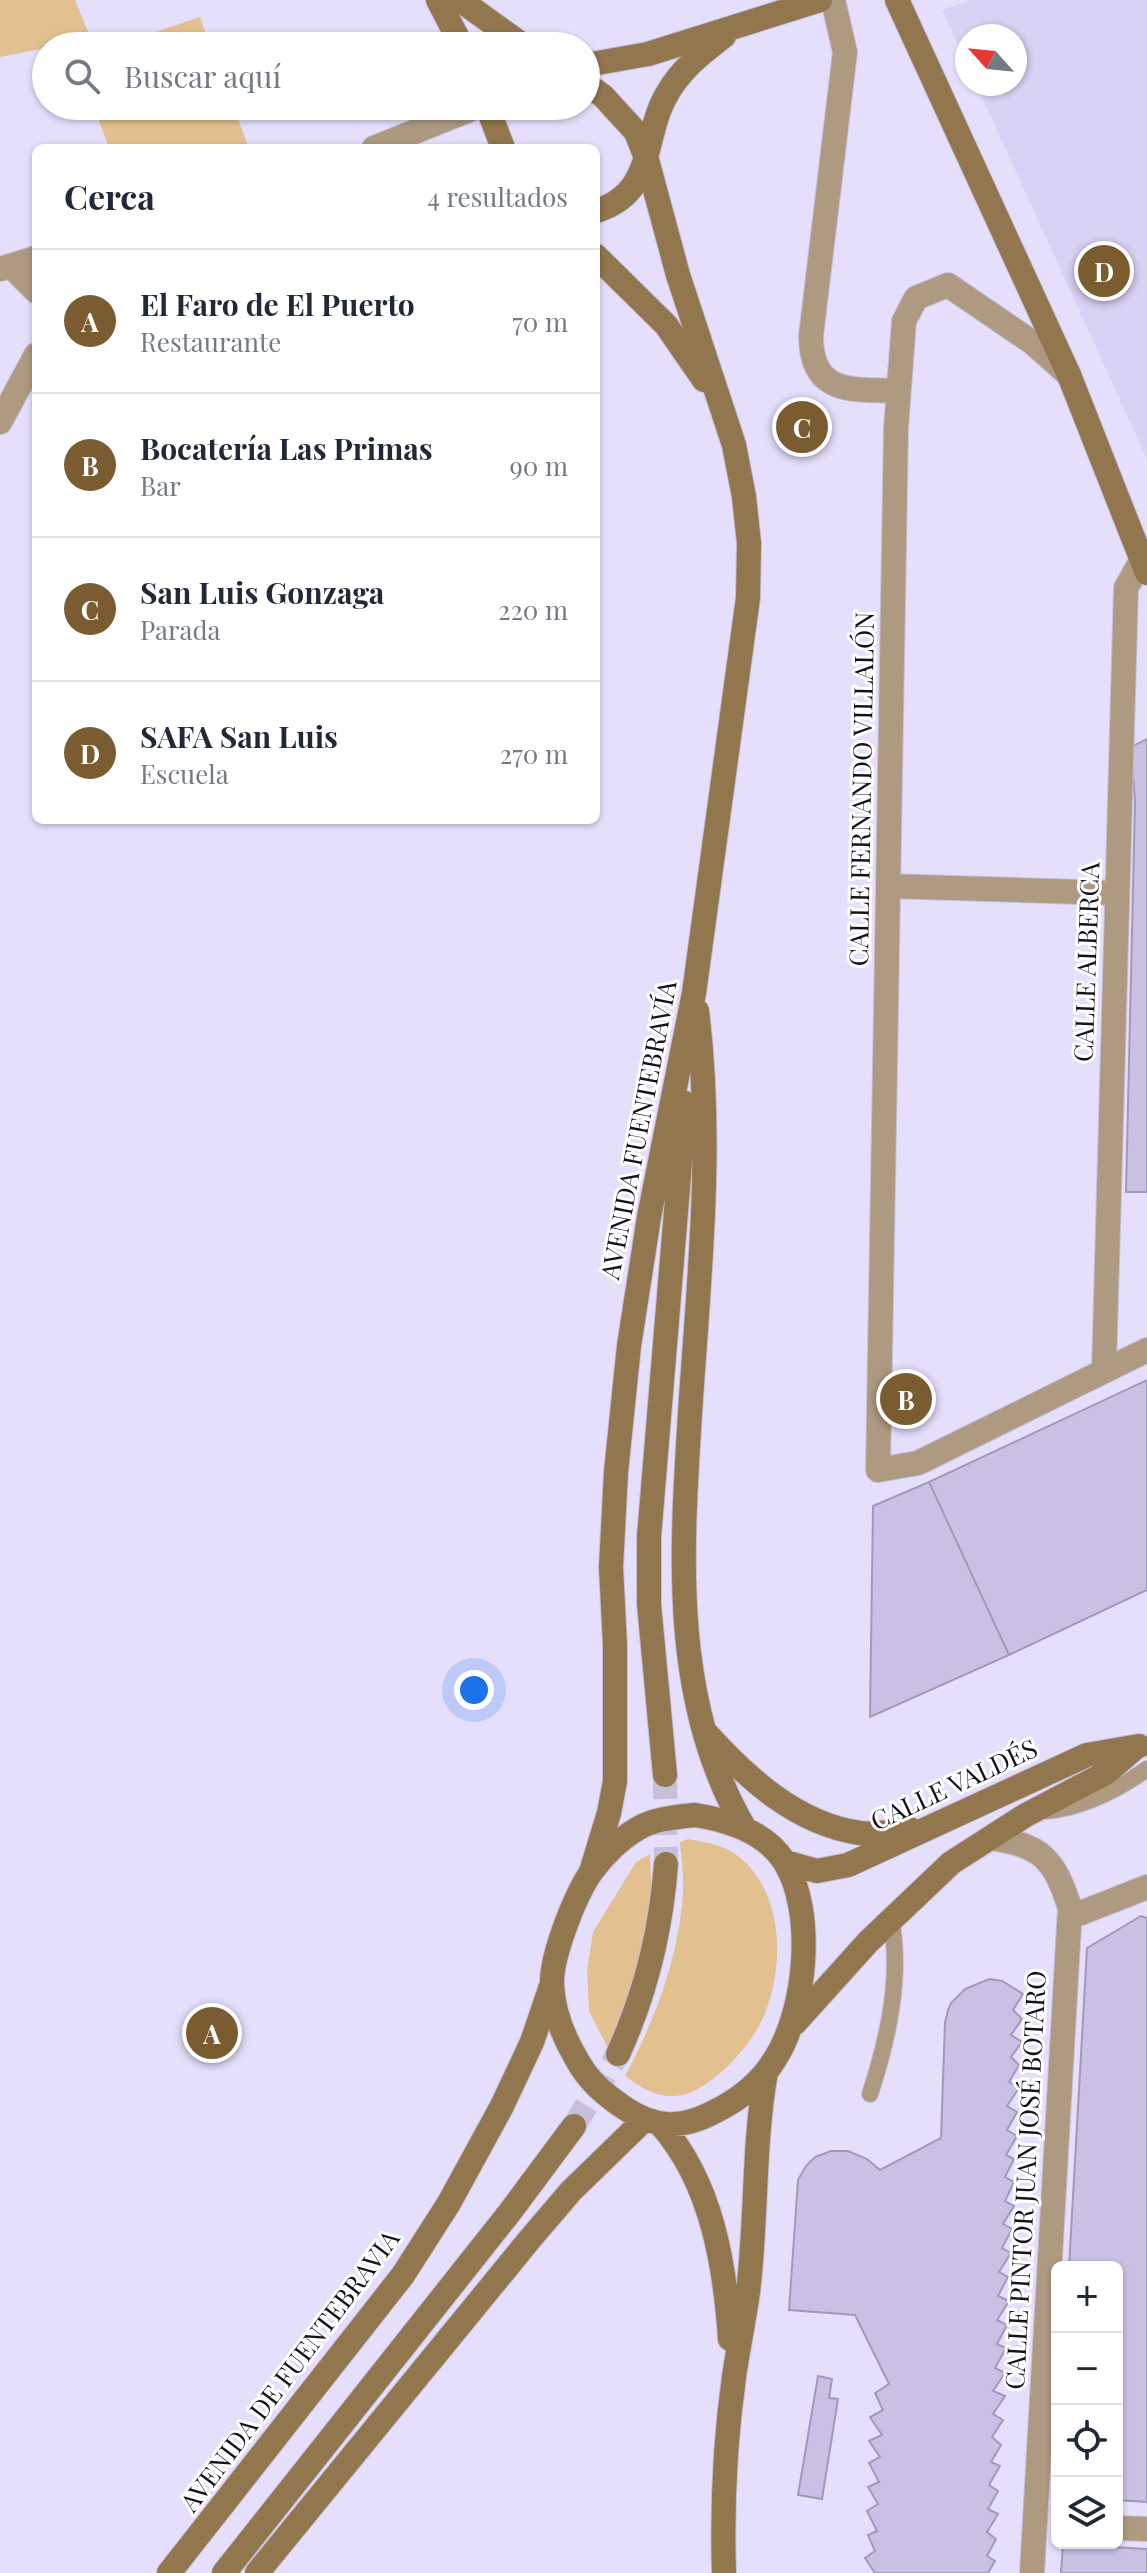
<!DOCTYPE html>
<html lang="es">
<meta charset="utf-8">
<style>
:root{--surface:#fff;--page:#f2f2f3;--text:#1f2937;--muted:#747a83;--line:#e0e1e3;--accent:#7a5c30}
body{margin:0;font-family:"Playfair Display",serif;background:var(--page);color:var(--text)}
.controls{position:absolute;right:24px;bottom:24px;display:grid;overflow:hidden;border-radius:12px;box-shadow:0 2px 6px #0004}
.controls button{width:72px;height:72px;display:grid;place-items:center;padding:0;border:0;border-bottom:2px solid var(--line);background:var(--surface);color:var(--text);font:40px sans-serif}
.compass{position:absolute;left:955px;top:24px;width:72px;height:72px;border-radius:50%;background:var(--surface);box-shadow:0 2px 6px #0004;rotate:297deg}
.you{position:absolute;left:474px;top:1690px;width:28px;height:28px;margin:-20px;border:6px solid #fff;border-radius:50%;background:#1a73e8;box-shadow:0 0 0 12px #1a73e833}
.badge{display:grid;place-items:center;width:52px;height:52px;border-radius:50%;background:var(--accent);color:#fff;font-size:26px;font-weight:700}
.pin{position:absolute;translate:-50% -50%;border:4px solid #fff;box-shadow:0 2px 8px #0006}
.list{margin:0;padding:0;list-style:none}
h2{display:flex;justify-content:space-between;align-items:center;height:104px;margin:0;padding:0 32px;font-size:34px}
h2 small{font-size:26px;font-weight:400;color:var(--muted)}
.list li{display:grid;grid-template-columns:52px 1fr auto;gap:24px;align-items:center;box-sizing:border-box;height:144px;padding:0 32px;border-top:2px solid var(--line)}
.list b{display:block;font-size:30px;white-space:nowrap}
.list p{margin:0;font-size:26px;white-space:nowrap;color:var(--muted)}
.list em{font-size:26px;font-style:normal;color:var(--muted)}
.icon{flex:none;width:44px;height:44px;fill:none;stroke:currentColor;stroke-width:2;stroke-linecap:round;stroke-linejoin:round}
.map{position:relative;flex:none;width:1147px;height:2573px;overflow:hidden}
.search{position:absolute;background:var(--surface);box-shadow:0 2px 6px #0004;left:32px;top:32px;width:568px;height:88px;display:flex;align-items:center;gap:20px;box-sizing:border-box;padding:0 28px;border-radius:44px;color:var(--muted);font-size:30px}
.panel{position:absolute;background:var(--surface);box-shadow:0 2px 6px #0004;left:32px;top:144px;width:568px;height:680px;border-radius:12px}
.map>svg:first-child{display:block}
.built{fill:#dad2f4}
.green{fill:#e3c08f}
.building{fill:#c9c0e4;stroke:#a199ba;stroke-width:2}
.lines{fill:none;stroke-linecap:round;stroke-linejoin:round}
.secondary-tunnel{stroke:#c6c0db;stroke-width:24;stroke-dasharray:24 12;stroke-linecap:butt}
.lane-casing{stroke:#c4bed8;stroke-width:18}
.street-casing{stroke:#c4bed8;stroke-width:26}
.secondary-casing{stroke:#c4bed8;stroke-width:26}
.lane{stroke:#ae9a80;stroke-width:16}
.street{stroke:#ae9a80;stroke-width:24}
.secondary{stroke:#92764e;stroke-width:24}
.labels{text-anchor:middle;stroke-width:6;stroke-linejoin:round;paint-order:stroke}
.street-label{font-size:26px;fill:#14111d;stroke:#fff}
</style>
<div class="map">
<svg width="1147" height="2573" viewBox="0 0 1147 2573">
<rect width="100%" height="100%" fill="#e6dffc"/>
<path class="built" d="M 970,0 L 1147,0 L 1147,459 L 976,84 L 1015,84 L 1015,36 L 967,36 L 967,65 L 942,10 Z"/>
<path class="green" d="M 0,0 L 75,0 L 91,39 L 0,57 Z
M 200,17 L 210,46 L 113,46 Z
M 94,106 L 233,106 L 249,148 L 109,148 Z
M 688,1839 C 704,1842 721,1844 735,1854 C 783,1888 785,1961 766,2011 C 756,2036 738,2058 718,2075 C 705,2085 692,2095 675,2096 C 655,2097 640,2087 625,2076 C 655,2020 679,1957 683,1892 C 684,1875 681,1858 680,1842 Z
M 650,1854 L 652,1899 L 632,1990 L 608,2048 L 589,2011 L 587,1970 L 593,1932 L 636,1862 Z"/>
<path class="building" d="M 1147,739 L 1147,1192 L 1126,1192 L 1135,802 L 1131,747 Z
M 1147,1380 L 1147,1590 L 1009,1655 L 929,1482 Z
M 929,1482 L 1009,1655 L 870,1717 L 873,1506 Z
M 1141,1916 L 1147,1918 L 1147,2502 L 1117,2500 L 1117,2267 L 1069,2267 L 1087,1948 Z
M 989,1979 L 1002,1981 L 1023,1994 L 1013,2010 L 1022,2019 L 1011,2035 L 1022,2042 L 1011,2057 L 1019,2065 L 1009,2082 L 1019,2088 L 1007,2106 L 1017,2112 L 1007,2130 L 1017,2136 L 1006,2155 L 1014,2159 L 1005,2177 L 1014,2182 L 1005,2201 L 1014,2206 L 1003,2224 L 1012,2229 L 1002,2248 L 1011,2253 L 999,2272 L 1008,2277 L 998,2296 L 1009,2301 L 997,2320 L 1007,2325 L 997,2344 L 1006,2348 L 995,2368 L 1005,2373 L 993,2391 L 1005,2396 L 993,2414 L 1003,2420 L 992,2437 L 1001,2445 L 991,2462 L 1000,2466 L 989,2485 L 998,2491 L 988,2509 L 998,2514 L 987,2532 L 996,2539 L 987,2556 L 995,2561 L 988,2573 L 875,2573 L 865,2558 L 875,2551 L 868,2535 L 877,2531 L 867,2511 L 878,2504 L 868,2487 L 879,2482 L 869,2463 L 880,2457 L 869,2441 L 882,2435 L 870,2417 L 883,2410 L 875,2393 L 889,2384 L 855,2315 L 789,2310 L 798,2180 L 806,2166 L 815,2157 L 831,2151 L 848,2151 L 867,2159 L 880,2170 L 941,2138 L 945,2023 L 948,2010 L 951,2003 L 965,1989 Z
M 818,2376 L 832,2379 L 829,2398 L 838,2399 L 822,2499 L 798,2495 Z
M 1063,2544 L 1147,2549 L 1147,2573 L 1061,2573 Z"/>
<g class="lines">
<path class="secondary-tunnel" d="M 665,1775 L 666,1864
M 574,2126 L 618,2054"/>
<defs>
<path id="lane" d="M 1045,1811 C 1082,1808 1117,1790 1147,1769
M 870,2094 C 888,2039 902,1977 891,1919"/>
<path id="street" d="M 833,0 L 845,52 L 811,336 C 811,396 853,389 898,391
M 374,148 L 479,106
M 11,266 L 36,291
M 0,269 L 36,258
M 1069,375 L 1033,343 L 948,285 L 916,298 L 904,321 L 896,428 L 878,1470 L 918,1463 L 1147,1350
M 0,422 L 36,355
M 888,886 L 1116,893
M 1104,1369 L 1126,588 L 1141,561
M 990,1838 C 1041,1845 1054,1858 1070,1908 L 1032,2573
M 1070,1908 L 1081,1913 L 1147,1887
M 1117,2528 L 1147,2529"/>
<path id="secondary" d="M 438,0 L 462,46
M 460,0 L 524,46
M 897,0 L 1069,375 L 1147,573
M 586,65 L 648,54 L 820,0
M 586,84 L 603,96 L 636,132 L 647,160 L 678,275 L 734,445 L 744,497 L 749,543 L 748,598 L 694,993 L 649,1217 L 629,1346 L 616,1472 L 611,1567 L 615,1645 L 615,1781 L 609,1813 L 591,1872
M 487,106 L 503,148
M 596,211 C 656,193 642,136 667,94 C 681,69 702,53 724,36
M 596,256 L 666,325 L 704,380
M 697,1011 C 713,1139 700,1270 691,1398 C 682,1543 668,1698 745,1829
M 707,1734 C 748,1779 797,1824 860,1833 C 876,1835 894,1831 910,1829
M 665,1775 L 649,1604 L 649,1537 L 685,1103
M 695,1815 C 727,1820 765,1832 784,1861 C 816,1911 806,2011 775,2059 C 760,2084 737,2101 712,2113 C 681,2129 655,2128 626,2109 C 605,2095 588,2081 576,2058 C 563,2036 553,2009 552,1984 C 551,1956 576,1893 592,1871 C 604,1855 620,1839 637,1829 C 653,1819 676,1817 695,1815 Z
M 785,1862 L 817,1871 L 848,1865 L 1087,1755 L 1139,1746
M 795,2023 L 868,1942 L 951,1863 L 1026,1815 L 1106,1773 L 1135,1748
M 618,2054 C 646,1993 661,1931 666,1864
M 661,2125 C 712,2183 725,2265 730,2339
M 169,2573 L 403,2275 L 449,2203 L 502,2106 L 532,2042 L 551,1986
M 224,2573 L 510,2212 L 574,2126
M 257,2573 L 530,2239 L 571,2191 L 644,2120
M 724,2573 C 722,2509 725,2441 734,2377 C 738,2349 744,2321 748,2292 C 757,2219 753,2145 766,2072"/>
</defs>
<use href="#lane" class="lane-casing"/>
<use href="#street" class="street-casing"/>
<use href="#secondary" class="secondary-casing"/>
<use href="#lane" class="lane"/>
<use href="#street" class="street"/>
<use href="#secondary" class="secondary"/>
</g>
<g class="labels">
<g class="street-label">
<text transform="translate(862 789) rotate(-89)" y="9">CALLE FERNANDO VILLALÓN</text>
<text transform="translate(1087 962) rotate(-88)" y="9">CALLE ALBERCA</text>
<text transform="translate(639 1130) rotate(-79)" y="9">AVENIDA FUENTEBRAVÍA</text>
<text transform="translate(954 1785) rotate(-25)" y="9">CALLE VALDÉS</text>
<text transform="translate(1026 2180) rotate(-87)" y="9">CALLE PINTOR JUAN JOSÉ BOTARO</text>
<text transform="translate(290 2371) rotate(-53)" y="9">AVENIDA DE FUENTEBRAVIA</text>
</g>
</g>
</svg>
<div class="controls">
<button>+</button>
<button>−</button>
<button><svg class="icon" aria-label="locate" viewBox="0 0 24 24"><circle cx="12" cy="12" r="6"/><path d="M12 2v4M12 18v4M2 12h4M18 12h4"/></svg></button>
<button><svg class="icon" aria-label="layers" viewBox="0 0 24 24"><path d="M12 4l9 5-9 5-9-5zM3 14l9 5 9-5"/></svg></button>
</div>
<svg class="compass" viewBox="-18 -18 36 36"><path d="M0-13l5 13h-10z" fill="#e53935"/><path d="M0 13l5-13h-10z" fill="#747a83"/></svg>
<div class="you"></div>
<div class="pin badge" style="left:212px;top:2033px">A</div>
<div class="pin badge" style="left:906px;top:1399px">B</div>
<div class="pin badge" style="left:802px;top:427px">C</div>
<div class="pin badge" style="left:1104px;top:271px">D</div>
<div class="search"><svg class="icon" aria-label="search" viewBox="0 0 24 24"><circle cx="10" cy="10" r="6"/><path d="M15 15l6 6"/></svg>Buscar aquí</div>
<section class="panel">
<h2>Cerca<small>4 resultados</small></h2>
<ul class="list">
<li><span class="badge">A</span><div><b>El Faro de El Puerto</b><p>Restaurante</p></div><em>70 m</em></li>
<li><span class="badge">B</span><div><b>Bocatería Las Primas</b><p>Bar</p></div><em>90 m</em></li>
<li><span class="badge">C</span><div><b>San Luis Gonzaga</b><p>Parada</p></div><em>220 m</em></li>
<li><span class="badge">D</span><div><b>SAFA San Luis</b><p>Escuela</p></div><em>270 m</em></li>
</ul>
</section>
</div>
